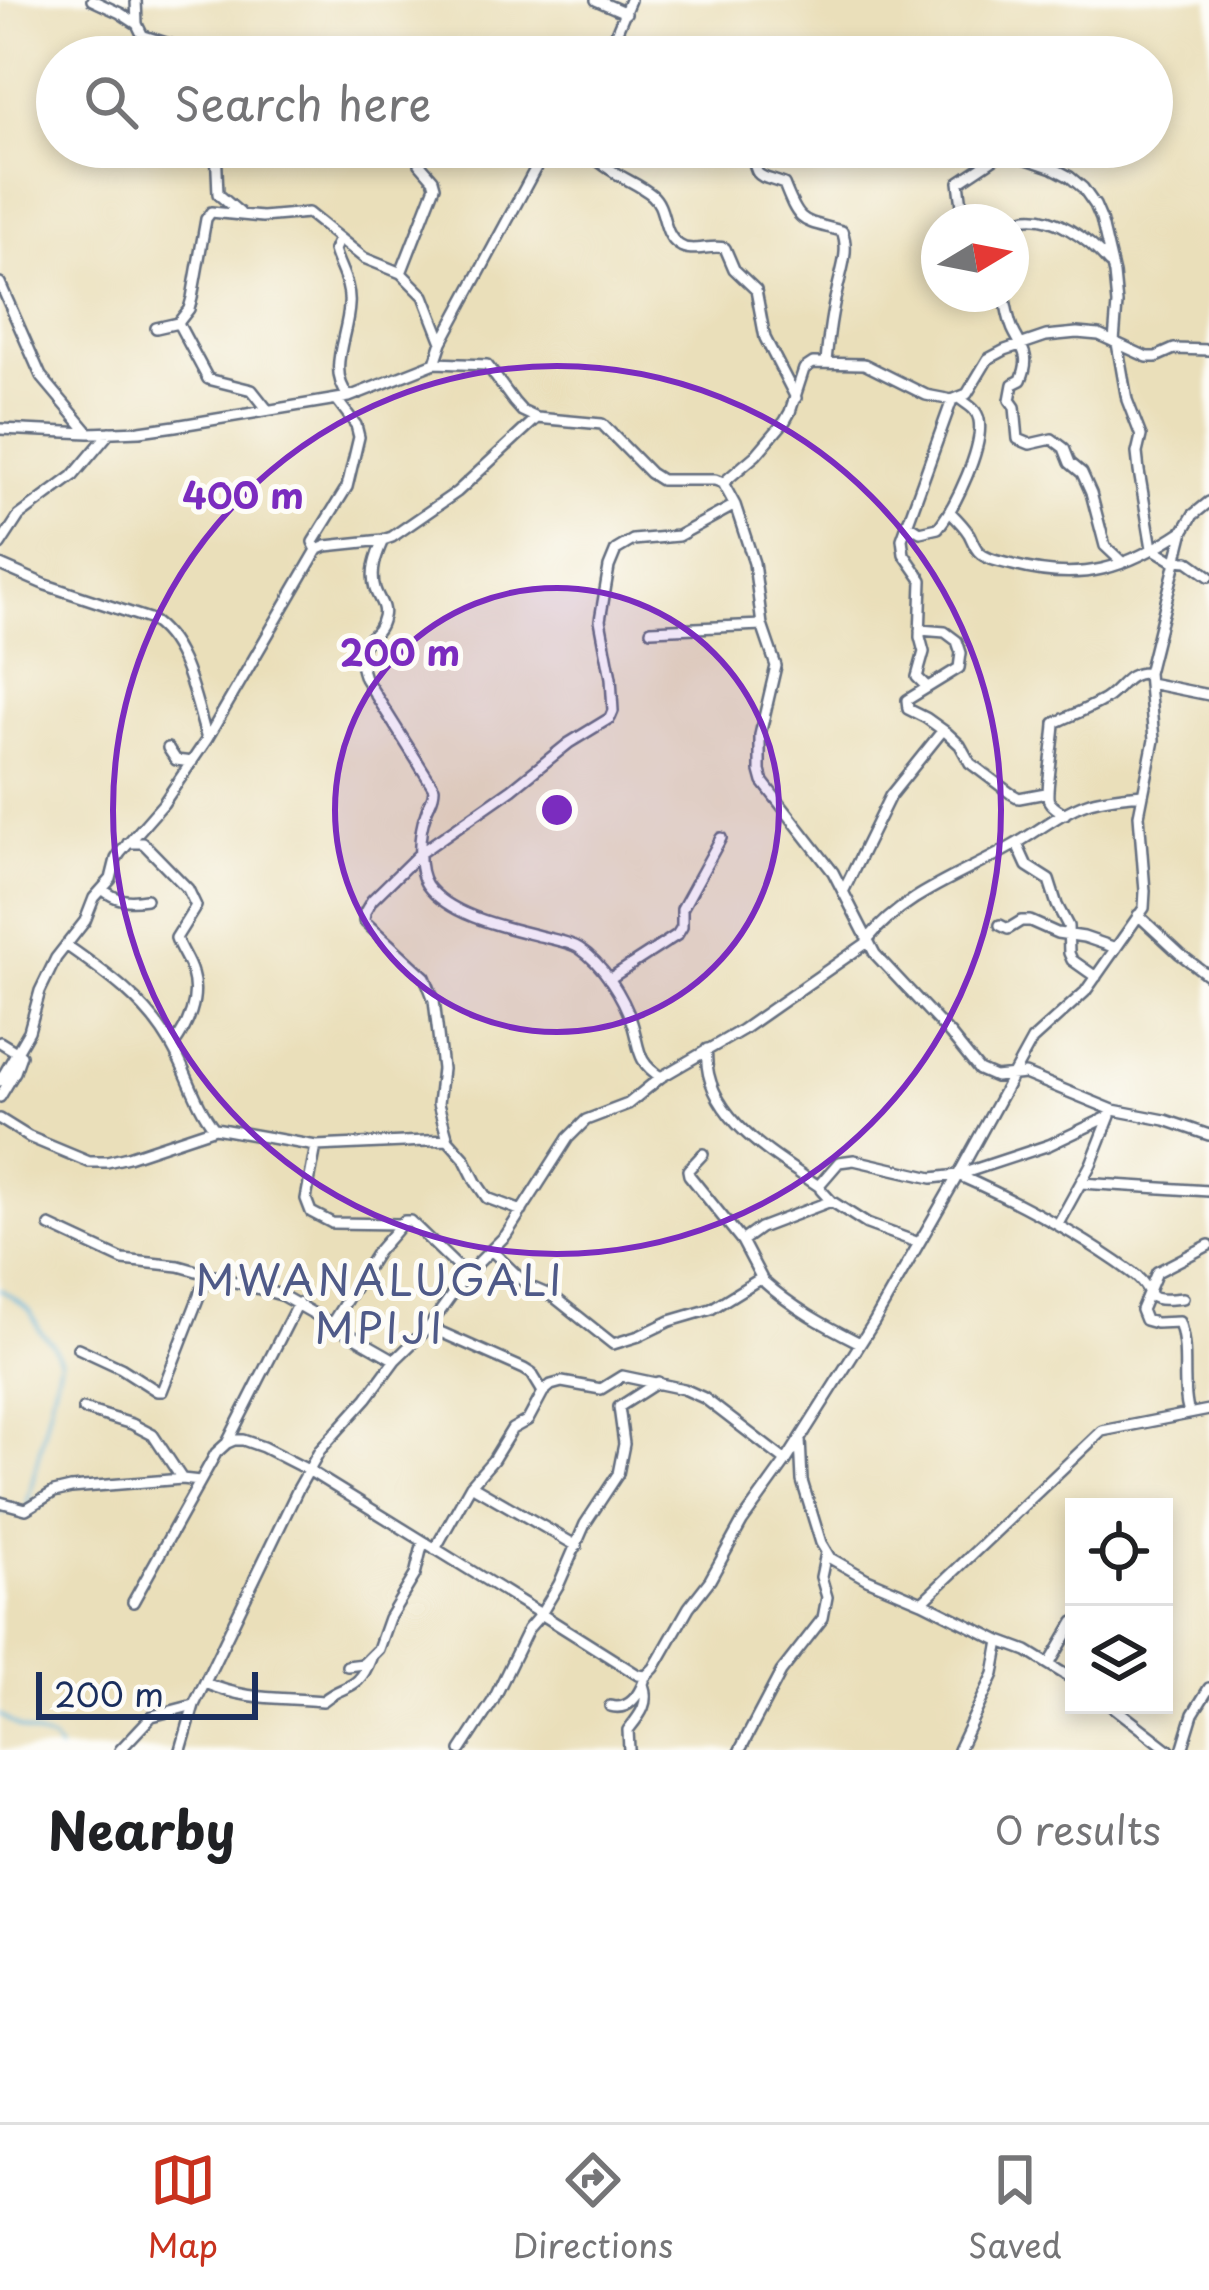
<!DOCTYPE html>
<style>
:root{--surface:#fff;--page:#f2f2f2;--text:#202124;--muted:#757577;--line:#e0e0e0;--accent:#c8321e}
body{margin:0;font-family:"Playpen Sans",sans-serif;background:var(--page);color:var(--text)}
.controls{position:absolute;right:36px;bottom:36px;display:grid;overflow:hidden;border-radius:0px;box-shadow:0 6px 18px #0003}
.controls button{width:108px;height:108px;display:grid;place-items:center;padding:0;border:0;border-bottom:3px solid var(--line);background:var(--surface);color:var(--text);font:60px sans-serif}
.compass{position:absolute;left:921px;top:204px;width:108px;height:108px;border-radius:50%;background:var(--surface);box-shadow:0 6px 18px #0003;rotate:80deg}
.scale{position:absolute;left:36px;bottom:30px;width:222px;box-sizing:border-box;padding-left:12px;border:6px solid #1b2f5e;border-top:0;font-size:33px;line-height:42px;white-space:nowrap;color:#1b2f5e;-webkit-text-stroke:9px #fdfcf7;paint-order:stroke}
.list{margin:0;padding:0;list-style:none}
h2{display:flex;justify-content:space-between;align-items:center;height:156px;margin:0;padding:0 48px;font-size:51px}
h2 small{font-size:39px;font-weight:400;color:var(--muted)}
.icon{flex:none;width:66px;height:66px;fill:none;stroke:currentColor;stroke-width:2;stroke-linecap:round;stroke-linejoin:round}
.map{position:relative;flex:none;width:1209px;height:1750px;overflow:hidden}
.search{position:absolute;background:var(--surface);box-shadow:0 6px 18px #0003;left:36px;right:36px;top:36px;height:132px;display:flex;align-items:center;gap:30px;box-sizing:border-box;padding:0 42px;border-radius:66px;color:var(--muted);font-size:45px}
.sheet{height:372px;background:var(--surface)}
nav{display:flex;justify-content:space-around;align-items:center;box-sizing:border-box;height:168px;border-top:3px solid var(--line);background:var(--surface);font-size:33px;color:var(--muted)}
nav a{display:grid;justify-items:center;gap:6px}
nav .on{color:var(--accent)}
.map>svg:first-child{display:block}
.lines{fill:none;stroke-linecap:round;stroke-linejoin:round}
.stream{stroke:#5cb1d8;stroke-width:3}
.minor-casing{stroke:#636d7e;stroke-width:14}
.minor{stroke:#fff;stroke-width:9}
.ring{fill:none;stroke:#7b2cbf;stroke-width:6}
.labels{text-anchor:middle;stroke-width:10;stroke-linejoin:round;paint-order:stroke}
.quarter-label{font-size:42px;letter-spacing:3px;fill:#4f5a88;stroke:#fdfcf7}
.centre{fill:#7b2cbf;stroke:#fdfcf7;stroke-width:6}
.ring-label{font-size:36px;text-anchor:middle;font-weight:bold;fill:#7b2cbf;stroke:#fdfcf7;stroke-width:10;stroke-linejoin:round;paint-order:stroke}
</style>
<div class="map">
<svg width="1209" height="1750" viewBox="0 0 1209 1750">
<rect width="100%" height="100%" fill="#fdfcf7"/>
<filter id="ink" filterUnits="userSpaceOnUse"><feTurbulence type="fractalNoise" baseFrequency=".00833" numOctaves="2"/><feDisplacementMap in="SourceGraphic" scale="24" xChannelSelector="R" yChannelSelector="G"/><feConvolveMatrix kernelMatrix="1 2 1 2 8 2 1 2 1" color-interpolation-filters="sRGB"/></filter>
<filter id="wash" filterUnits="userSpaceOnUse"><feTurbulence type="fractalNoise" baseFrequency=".004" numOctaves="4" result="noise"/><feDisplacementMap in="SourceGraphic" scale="48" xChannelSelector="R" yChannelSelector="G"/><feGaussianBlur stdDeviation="2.7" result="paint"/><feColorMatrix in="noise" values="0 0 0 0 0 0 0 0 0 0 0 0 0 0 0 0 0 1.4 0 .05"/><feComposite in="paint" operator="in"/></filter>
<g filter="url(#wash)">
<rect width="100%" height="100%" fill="#eadfba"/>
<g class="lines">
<path class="stream" d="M 0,1289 L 30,1310 L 40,1331 L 52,1343 L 60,1361 L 27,1505
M 0,1512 L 15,1510
M 0,1715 L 21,1729 L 53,1741 L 59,1750"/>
</g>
</g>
<g filter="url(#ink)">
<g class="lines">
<defs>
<path id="minor" d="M 92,0 L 120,13 L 137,24
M 136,0 L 137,24 L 153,57
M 596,0 L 626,13
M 144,36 L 210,57
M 606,57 L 630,0
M 216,147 L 218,194 L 240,213
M 426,147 L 420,164 L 433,179 L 435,186 L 401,273 L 424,296 L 442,342
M 580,147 C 590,155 600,163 611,170 C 624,179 640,185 652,195 C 667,208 661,233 679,245 C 691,254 710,244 725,248 L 734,269 L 756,290 L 765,338 L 796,398
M 750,147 C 758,181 754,173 784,184 C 800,225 801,220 842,231 C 850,250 841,271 837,291 C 831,314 828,339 826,362
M 964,222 L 959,182 L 998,156 L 1012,154 L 1053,168 L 1070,177 L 1083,188 L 1095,205 L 1101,219 L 1114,274 L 1117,304 L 1114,342
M 339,239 L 334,250 C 339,268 351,284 349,305 C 348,336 326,370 349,397
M 1011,253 L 1022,219 C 1052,212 1090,240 1109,263
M 0,283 L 41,376 L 88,432
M 1004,294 C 1007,307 1008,322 1015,334 C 1025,352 1030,359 1021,380 L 1013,384 L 1010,400 L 1015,407 L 1018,439 L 1030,444 L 1052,439 L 1064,448 L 1070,463 L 1082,473 L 1091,493 L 1105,546 L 1122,562
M 178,323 L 208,379 L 252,390 L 267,409
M 156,328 L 178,323 L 189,309 L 192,298 L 206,219 L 211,212 L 262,217 L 308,213 L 364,258 L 401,273
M 1117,343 L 1127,400 L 1141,436 L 1137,453 L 1139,471 L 1152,548 L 1175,562
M 435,363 L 442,342 L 547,147
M 0,429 L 89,433 L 140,431 L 175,426 L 349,397 L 435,363 L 487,365 L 514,402 L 522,411 L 537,418 L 602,424 L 650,473 L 661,480 L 715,480 L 723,483 L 735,505 L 754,563 L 762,625 L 776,666 L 760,735 L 760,771 L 763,782 L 833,872 L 875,954 L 950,1034 L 979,1070 L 995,1077 L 1025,1074 L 1113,1110 L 1165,1120 L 1209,1135
M 723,483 L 756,455 L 785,421 L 790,412 L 804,369 L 813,363 L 864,364 L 926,395 L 952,400 L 967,394 L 988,359 L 1005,350 L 1046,336 L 1077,333 L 1099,335 L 1147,357 L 1156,357 L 1174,349 L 1209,350
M 951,513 C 958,520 964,526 969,534 C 972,540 974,546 978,551 C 986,560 1002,562 1013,565 C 1082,583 1126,569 1184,530
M 906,523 L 920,532 L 938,528 C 955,507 984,447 979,420 C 977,409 968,405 960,399
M 383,540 C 376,556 370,572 375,589 C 378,599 386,606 383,617 C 377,646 349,633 365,678 L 434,788 C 434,800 429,802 426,813 C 419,831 416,869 427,885 C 450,917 509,928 544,937 C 555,940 569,942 579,948 C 603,964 623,996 632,1023 C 640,1048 636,1062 661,1077
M 0,545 L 19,516 L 73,476 L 110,432
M 317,550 L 313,542 L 347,487 L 359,437 L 356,425 L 337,400
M 1175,560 L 1188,561 L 1209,576
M 0,565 L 46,585 L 149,619 C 186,641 195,701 207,739
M 651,630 L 762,625
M 920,630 L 945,632 L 957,641 L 961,653 L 959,668 L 907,700 L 908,709 L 926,718 L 947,733 L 960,745 L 970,763 L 1010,793 L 1019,798 L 1046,793
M 1149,683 L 1209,695
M 927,687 L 917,677 L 924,652 L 920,637 L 922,580 L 904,554 L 902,539 L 952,400
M 168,748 L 176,760 L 192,762
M 1065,814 C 1059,810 1053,808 1049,801 C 1045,794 1055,737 1055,723 C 1070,716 1085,710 1100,702 C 1120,693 1124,671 1148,673
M 128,843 L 143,843 L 147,847 L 188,889 L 196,906 L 176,938 C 180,950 189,961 192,973 C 200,999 188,1026 173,1046
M 1017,844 L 1027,866 L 1049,880 L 1057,905 L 1068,926 L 1069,953 L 1072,960 L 1096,977
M 102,889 C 117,901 128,902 146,899
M 844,890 L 890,796 L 943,730
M 1138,915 L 1180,954 L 1209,976
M 1000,925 L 1008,929 L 1021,921 L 1030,921 L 1057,933 L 1084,937 L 1116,948
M 867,940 C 905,893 963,875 1014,845 C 1038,831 1061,812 1087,803 C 1104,797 1124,796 1142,794
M 66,945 C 106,973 145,1000 170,1043 C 187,1070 194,1103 214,1128
M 609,979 L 677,935 L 682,927 L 682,909 L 721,838
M 0,1042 L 18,1053
M 707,1049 C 701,1115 773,1155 820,1187
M 0,1081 L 29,1031 L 40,991 L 56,958 L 85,921 L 94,898 L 111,879 L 116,859 L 120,853 L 163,804 L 207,739 L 317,550 L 326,546 L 383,540 L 392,537 L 457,492 L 537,418
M 0,1097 L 15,1072 L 21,1055
M 0,1119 L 29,1137 L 89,1162 L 107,1162 L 128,1157 L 215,1128 L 316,1146 L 448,1140
M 316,1146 L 306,1199 L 311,1212 L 332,1223 L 400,1224
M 703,1154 L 688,1170 L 689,1175 L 742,1241
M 958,1175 C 1019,1202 1077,1233 1131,1272 C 1161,1293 1135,1303 1183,1298
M 1081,1183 L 1209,1191
M 831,1201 L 821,1190 L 820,1184 L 839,1162 L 854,1160 L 932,1178 L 958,1175 L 1049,1145 L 1110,1116
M 522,1211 L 487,1198 L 476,1182 L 464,1158 L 448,1140 L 438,1104 L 442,1069 L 434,1000 L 425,977 L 364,921 L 365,912 L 372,900 L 420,853 L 512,789 L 569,743 L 610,718 L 613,711 L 611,678 L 600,620 L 609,567 L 616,550 L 633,540 L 678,536 L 735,505
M 1058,1224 L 1091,1164 L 1110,1116
M 50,1226 L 123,1260 L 179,1266 L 281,1295 L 395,1360
M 492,1251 L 528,1286 L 554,1297 L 613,1344 L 639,1336 L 670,1321 L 711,1309 L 758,1280 L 763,1281 C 793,1308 824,1325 860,1343
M 763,1281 L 742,1241 L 760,1228 L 831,1201 L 867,1224 L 919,1243
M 332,1323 L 377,1252 L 404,1221 L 410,1221 L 466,1275
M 429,1327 L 524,1369 L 532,1374 L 543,1392
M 78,1348 L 121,1368 L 157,1391 L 162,1391 L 208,1273
M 83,1409 L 132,1424 L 153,1435 L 182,1479 L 200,1481
M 1189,1414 C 1180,1383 1190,1353 1179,1322 L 1156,1323 L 1145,1320 L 1141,1310 L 1157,1272 L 1209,1245
M 800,1439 L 802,1481 L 821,1543 L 830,1558 L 867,1579 L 922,1602 L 1000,1641 L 1027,1651 L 1074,1680
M 227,1443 L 298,1303
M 471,1485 L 577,1546
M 0,1502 L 26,1509 L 54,1492 L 71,1488 L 182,1479
M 435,1549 L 471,1485 L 493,1460 L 512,1429 L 528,1420 L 543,1392 L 551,1385 L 562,1382 L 601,1389 L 622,1376 L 684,1389 L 704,1398 L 786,1461
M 133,1602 L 216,1453 L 227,1443 L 234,1440 L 243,1440 L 263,1447 L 308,1470 L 541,1614 L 559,1584 L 585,1524 L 618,1474 L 624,1444 L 619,1407 L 658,1382
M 922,1602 L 1102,1431 L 1209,1410
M 1050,1663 L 1074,1622
M 347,1666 L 363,1664 L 378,1649 L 389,1618 L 415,1575 L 423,1542
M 205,1683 C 247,1701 280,1697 323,1701 C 345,1682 357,1694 371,1658
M 1111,1705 L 1169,1750
M 610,1706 C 628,1711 638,1697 644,1681
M 120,1750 L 152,1716 L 194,1705 L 298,1489 L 320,1450 L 367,1398 L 395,1360 L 429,1327 L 466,1275 L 506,1235 L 568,1138 L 586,1120 L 628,1104 L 661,1077 L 742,1030 L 868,942
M 181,1750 L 194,1705
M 461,1750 L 493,1701 L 528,1629 L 541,1614 L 638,1675 L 646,1676 L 654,1668 L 689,1607 L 710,1580 L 742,1522 L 786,1461 L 874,1322 L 958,1175 L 1032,1040 L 1085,992 L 1144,908 L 1145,891 L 1139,815 L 1154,740 L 1148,673 L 1184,530 L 1193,515 L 1209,502
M 629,1750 L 628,1730 C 640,1715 650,1704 643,1684
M 740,1750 L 781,1672 L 823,1618 L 827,1597 L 821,1577 L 826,1553
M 958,1750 L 994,1674 L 1000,1641
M 1182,1750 L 1193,1714 L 1209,1688"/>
</defs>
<use href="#minor" class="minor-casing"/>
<use href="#minor" class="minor"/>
</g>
</g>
<circle cx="557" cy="810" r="222" fill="#7b2cbf" fill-opacity=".12"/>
<g class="ring">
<circle cx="557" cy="810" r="222"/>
<circle cx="557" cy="810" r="444"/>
</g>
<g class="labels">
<g class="quarter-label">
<text x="380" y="1296">MWANALUGALI<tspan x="380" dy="48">MPIJI</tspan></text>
</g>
</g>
<circle cx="557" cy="810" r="18" class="centre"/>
<g class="ring-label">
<text x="243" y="509">400 m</text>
<text x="400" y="666">200 m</text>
</g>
</svg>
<div class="controls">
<button><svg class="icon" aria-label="locate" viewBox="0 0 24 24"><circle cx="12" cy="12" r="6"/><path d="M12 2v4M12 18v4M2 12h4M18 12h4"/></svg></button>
<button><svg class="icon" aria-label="layers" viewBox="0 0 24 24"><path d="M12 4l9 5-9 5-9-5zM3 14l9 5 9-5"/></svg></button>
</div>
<svg class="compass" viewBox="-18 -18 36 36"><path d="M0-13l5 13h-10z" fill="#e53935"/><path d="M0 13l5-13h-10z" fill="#757577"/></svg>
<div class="scale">200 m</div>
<div class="search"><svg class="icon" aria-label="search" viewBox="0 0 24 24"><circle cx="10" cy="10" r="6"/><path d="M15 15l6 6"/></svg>Search here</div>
</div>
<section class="sheet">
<h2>Nearby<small>0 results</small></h2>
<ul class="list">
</ul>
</section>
<nav>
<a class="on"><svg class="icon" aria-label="map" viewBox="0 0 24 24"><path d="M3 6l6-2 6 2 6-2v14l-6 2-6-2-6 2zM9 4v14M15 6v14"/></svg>Map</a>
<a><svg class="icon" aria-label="directions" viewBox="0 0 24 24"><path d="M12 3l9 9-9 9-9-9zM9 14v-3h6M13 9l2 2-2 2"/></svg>Directions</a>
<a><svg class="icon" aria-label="saved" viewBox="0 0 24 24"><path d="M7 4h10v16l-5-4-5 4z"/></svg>Saved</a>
</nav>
